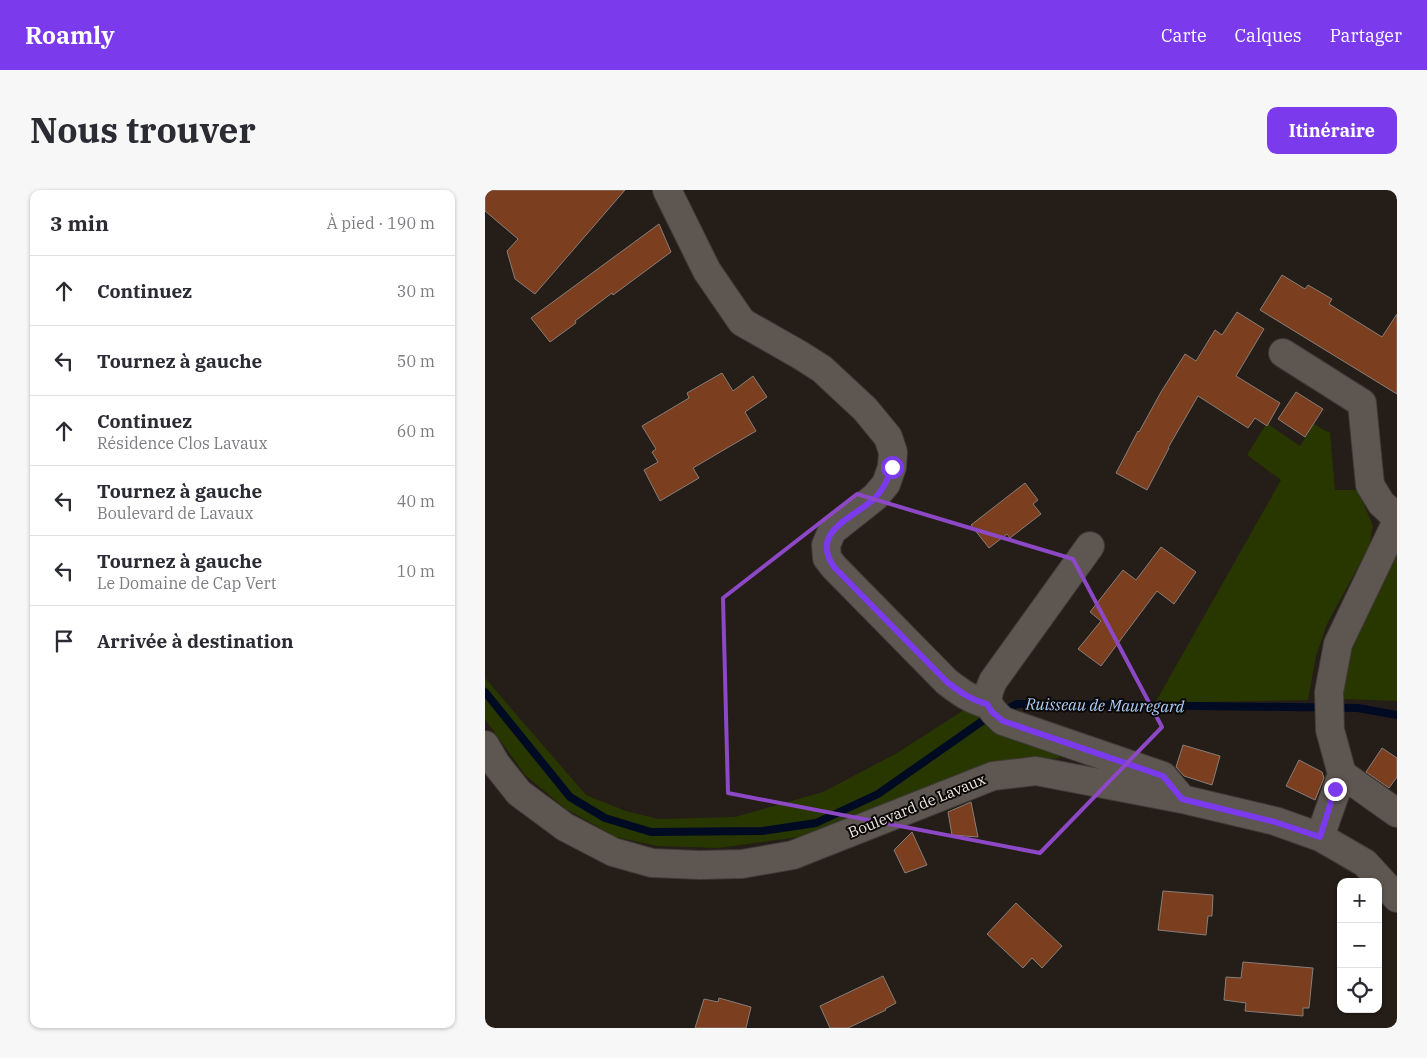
<!DOCTYPE html>
<html lang="fr">
<meta charset="utf-8">
<style>
:root{--surface:#fff;--page:#f7f7f7;--text:#2b2b33;--muted:#7c7c81;--line:#e1e1e2;--accent:#7c3aed}
body{margin:0;font-family:"IBM Plex Serif",serif;background:var(--page);color:var(--text)}
.controls{position:absolute;right:15px;bottom:15px;display:grid;overflow:hidden;border-radius:10px;box-shadow:0 1px 4px #0004}
.controls button{width:45px;height:45px;display:grid;place-items:center;padding:0;border:0;border-bottom:1px solid var(--line);background:var(--surface);color:var(--text);font:25px sans-serif}
.stop{position:absolute;width:15px;height:15px;margin:-11px;border:4px solid #7c3aed;border-radius:50%;background:#fff}
.stop.end{background:#7c3aed;border-color:#fff;box-shadow:0 1px 5px #0008}
.list{margin:0;padding:0;list-style:none}
h2{display:flex;justify-content:space-between;align-items:center;height:65px;margin:0;padding:0 20px;font-size:21px}
h2 small{font-size:16px;font-weight:400;color:var(--muted)}
.list li{display:grid;grid-template-columns:32px 1fr auto;gap:15px;align-items:center;box-sizing:border-box;height:70px;padding:0 20px;border-top:1px solid var(--line)}
.list b{display:block;font-size:19px;white-space:nowrap}
.list p{margin:0;font-size:16px;white-space:nowrap;color:var(--muted)}
.list em{font-size:16px;font-style:normal;color:var(--muted)}
.icon{flex:none;width:28px;height:28px;fill:none;stroke:currentColor;stroke-width:2;stroke-linecap:round;stroke-linejoin:round}
.map{position:relative;flex:none;width:912px;height:838px;overflow:hidden;border-radius:10px}
header{display:flex;align-items:center;gap:30px;box-sizing:border-box;height:70px;padding:0 25px;background:var(--accent);color:#fff}
header strong{font-size:24px}
nav{display:flex;gap:28px;margin-inline-start:auto;font-size:18px}
.intro{display:flex;align-items:center;justify-content:space-between;box-sizing:border-box;height:120px;padding:0 30px}
h1{margin:0;font-size:35px}
.button{padding:12px 22px;border-radius:10px;background:var(--accent);color:#fff;font-size:18px;font-weight:700}
main{display:flex;gap:30px;padding:0 30px}
aside{flex:1;background:var(--surface);border-radius:10px;box-shadow:0 1px 4px #0004}
.map>svg:first-child{display:block}
.green{fill:#283600}
.lines{fill:none;stroke-linecap:round;stroke-linejoin:round}
.stream{stroke:#000b23;stroke-width:8}
.building{fill:#7b3e1e;stroke:#887e79}
.minor-casing{stroke:#3e3a36;stroke-width:30}
.minor{stroke:#5e5650;stroke-width:28}
.route{stroke:#7c3aed;stroke-width:6}
.marked{fill:none;stroke:#8c48c5;stroke-width:4;stroke-linejoin:round}
.labels{text-anchor:middle;stroke-width:4;stroke-linejoin:round;paint-order:stroke}
.street-label{font-size:15px;fill:#eee9e6;stroke:#0b0806}
.water-label{font-size:16px;font-style:italic;fill:#aacefc;stroke:#0b0806}
</style>
<header>
<strong>Roamly</strong>
<nav><a>Carte</a><a>Calques</a><a>Partager</a></nav>
</header>
<div class="intro"><h1>Nous trouver</h1><a class="button">Itinéraire</a></div>
<main>
<aside>
<h2>3 min<small>À pied · 190 m</small></h2>
<ul class="list">
<li><svg class="icon" aria-label="ahead" viewBox="0 0 24 24"><path d="M12 20V5M6 11l6-6 6 6"/></svg><div><b>Continuez</b></div><em>30 m</em></li>
<li><svg class="icon" aria-label="left" viewBox="0 0 24 24"><path d="M17 20v-9H6M10 6l-5 5 5 5"/></svg><div><b>Tournez à gauche</b></div><em>50 m</em></li>
<li><svg class="icon" aria-label="ahead" viewBox="0 0 24 24"><path d="M12 20V5M6 11l6-6 6 6"/></svg><div><b>Continuez</b><p>Résidence Clos Lavaux</p></div><em>60 m</em></li>
<li><svg class="icon" aria-label="left" viewBox="0 0 24 24"><path d="M17 20v-9H6M10 6l-5 5 5 5"/></svg><div><b>Tournez à gauche</b><p>Boulevard de Lavaux</p></div><em>40 m</em></li>
<li><svg class="icon" aria-label="left" viewBox="0 0 24 24"><path d="M17 20v-9H6M10 6l-5 5 5 5"/></svg><div><b>Tournez à gauche</b><p>Le Domaine de Cap Vert</p></div><em>10 m</em></li>
<li><svg class="icon" aria-label="arrive" viewBox="0 0 24 24"><path d="M6 21V4h12l-3 4 3 4H6"/></svg><div><b>Arrivée à destination</b></div></li>
</ul>
</aside>
<div class="map">
<svg width="912" height="838" viewBox="0 0 912 838">
<rect width="100%" height="100%" fill="#241d18"/>
<path class="green" d="M 783,234 L 815,256 L 829,234 L 841,241 L 845,242 L 850,300 L 873,300 L 888,336 L 884,357 L 842,434 L 831,466 L 823,510 L 670,513 L 796,290 L 762,265 L 780,236 L 782,237 Z
M 912,364 L 912,511 L 858,509 L 861,474 L 871,443 Z
M 0,488 L 101,605 L 141,621 L 173,629 L 250,627 L 338,602 L 412,563 L 482,518 L 534,536 L 576,568 L 513,573 L 486,579 L 314,647 L 233,658 L 172,656 L 131,647 L 81,619 L 40,585 L 0,529 Z"/>
<g class="lines">
<path class="stream" d="M 0,502 L 85,607 L 120,628 L 166,642 L 277,641 L 331,633 L 393,604 L 496,532 L 506,527
M 516,522 L 532,514 L 565,514 L 873,518 L 912,525"/>
</g>
<path class="building" d="M 0,0 L 140,0 L 50,104 L 30,89 L 22,61 L 33,49 L 0,21 Z
M 174,34 L 186,62 L 128,105 L 127,103 L 90,131 L 91,133 L 65,152 L 46,128 Z
M 797,85 L 820,99 L 823,95 L 847,109 L 844,114 L 897,147 L 912,124 L 912,204 L 775,120 Z
M 752,122 L 779,139 L 751,186 L 795,213 L 782,236 L 770,228 L 763,238 L 713,206 L 683,258 L 684,258 L 662,300 L 631,283 L 653,241 L 654,242 L 676,202 L 700,164 L 711,171 L 730,140 L 737,145 Z
M 237,183 L 248,201 L 268,186 L 282,207 L 260,222 L 271,241 L 208,278 L 214,288 L 175,311 L 159,280 L 173,272 L 167,262 L 171,259 L 157,236 L 204,208 L 202,203 Z
M 811,202 L 838,219 L 820,247 L 793,229 Z
M 540,293 L 553,310 L 548,314 L 556,324 L 525,348 L 522,344 L 504,358 L 486,335 Z
M 676,357 L 711,382 L 689,414 L 672,401 L 616,476 L 593,459 L 616,431 L 605,422 L 638,380 L 651,390 Z
M 698,555 L 735,566 L 727,595 L 699,586 L 691,577 Z
M 897,558 L 912,568 L 912,587 L 904,598 L 881,582 Z
M 814,570 L 837,582 L 839,588 L 830,610 L 801,596 Z
M 486,612 L 493,647 L 467,645 L 463,622 Z
M 427,642 L 442,675 L 420,683 L 409,660 Z
M 678,701 L 728,705 L 727,726 L 723,726 L 721,745 L 673,740 Z
M 531,713 L 577,756 L 557,778 L 547,768 L 538,778 L 502,744 Z
M 758,772 L 828,778 L 824,818 L 818,818 L 818,826 L 760,821 L 761,813 L 739,810 L 741,787 L 756,788 Z
M 398,786 L 411,813 L 400,819 L 401,820 L 363,838 L 345,838 L 335,816 Z
M 234,808 L 266,817 L 261,838 L 210,838 L 219,809 L 233,812 Z"/>
<g class="lines">
<defs>
<path id="minor" d="M 182,0 L 222,81 L 257,132 L 315,165 L 337,179 L 380,219 L 403,247 L 408,262 L 407,277 L 401,294 L 390,307 L 347,341 L 341,355 L 342,368 L 349,377 L 462,492 C 475,502 486,510 502,514
M 798,163 L 877,213 L 885,295 L 896,313 L 912,328
M 605,356 L 508,491 C 499,512 502,516 518,531 L 678,586 L 697,609
M 0,555 L 11,574 L 34,603 L 80,637 L 128,662 L 167,673 L 215,675 L 257,674 L 308,665 L 508,586 L 551,581 L 697,609 L 790,631 L 835,647 L 880,673 L 912,708
M 857,584 L 912,623
M 835,647 L 857,584 L 845,540 L 844,502 L 853,454 L 912,331"/>
</defs>
<use href="#minor" class="minor-casing"/>
<use href="#minor" class="minor"/>
</g>
<g class="lines">
<path class="route" d="M 407,277 C 403,288 399,299 390,308 C 369,328 324,341 349,377 L 462,492 C 475,502 486,510 502,514 L 507,522 L 518,531 L 678,586 L 697,609 L 790,632 L 835,647 L 850,599"/>
</g>
<path class="marked" d="M 372,304 L 588,369 L 677,537 L 555,663 L 243,603 L 238,408 Z"/>
<g class="labels">
<g class="street-label">
<text transform="translate(432 616) rotate(-22)" y="5">Boulevard de Lavaux</text>
</g>
<g class="water-label">
<text transform="translate(620 515) rotate(1)" y="6">Ruisseau de Mauregard</text>
</g>
</g>
</svg>
<div class="controls">
<button>+</button>
<button>−</button>
<button><svg class="icon" aria-label="locate" viewBox="0 0 24 24"><circle cx="12" cy="12" r="6"/><path d="M12 2v4M12 18v4M2 12h4M18 12h4"/></svg></button>
</div>
<div class="stop" style="left:407px;top:277px"></div>
<div class="stop end" style="left:850px;top:599px"></div>
</div>
</main>
